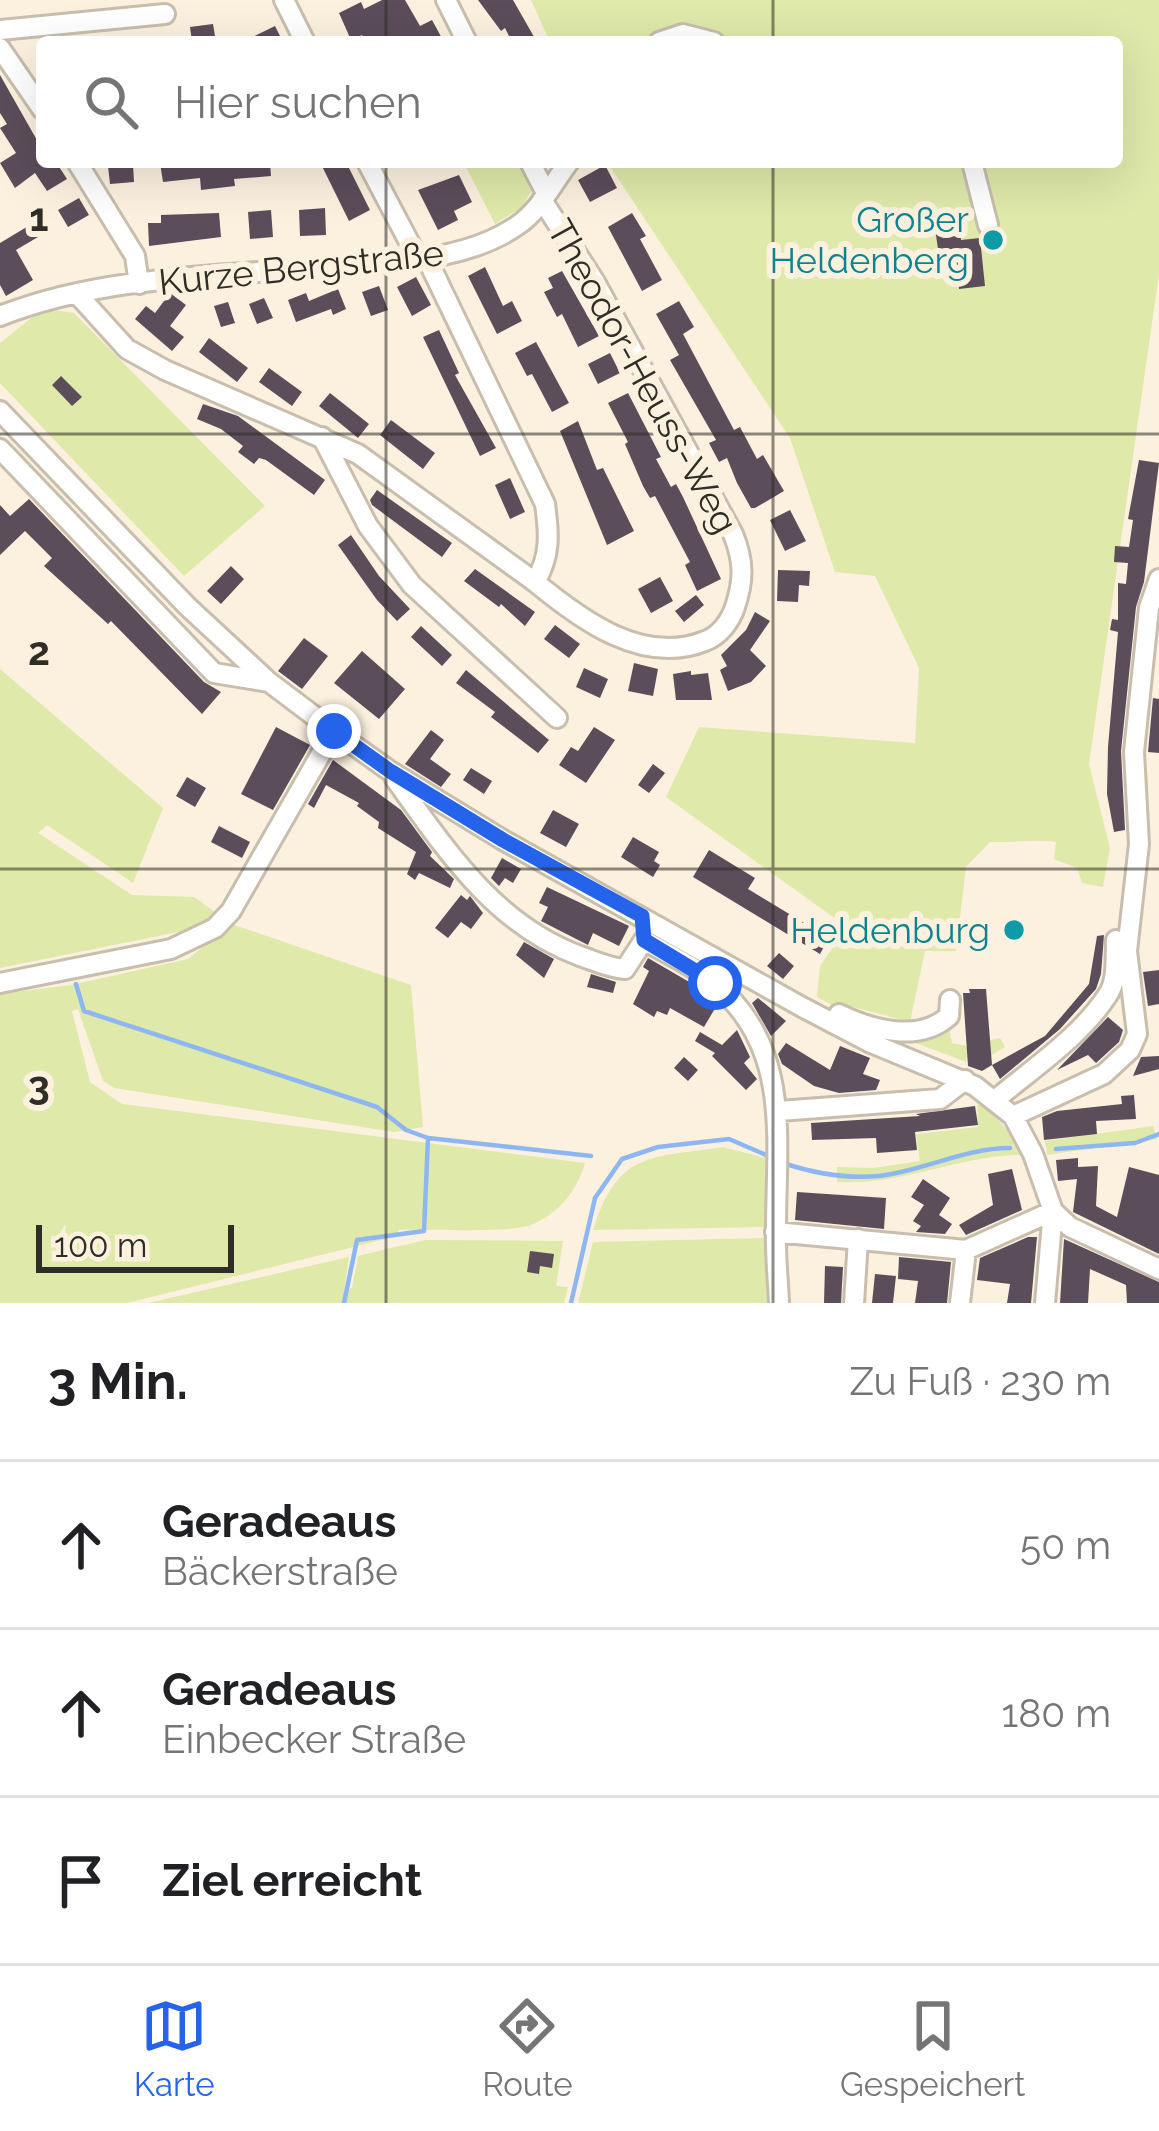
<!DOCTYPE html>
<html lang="de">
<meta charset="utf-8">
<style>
:root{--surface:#fff;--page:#f6f6f6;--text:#202124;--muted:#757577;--line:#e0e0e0;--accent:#2563eb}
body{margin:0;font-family:Raleway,sans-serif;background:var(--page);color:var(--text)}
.scale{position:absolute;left:36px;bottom:30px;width:198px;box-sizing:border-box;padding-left:12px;border:6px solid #302d26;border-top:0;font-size:33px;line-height:42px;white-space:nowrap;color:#302d26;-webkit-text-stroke:9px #fcf1df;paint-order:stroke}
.stop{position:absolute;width:36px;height:36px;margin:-27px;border:9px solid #2563eb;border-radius:50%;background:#fff}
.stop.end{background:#2563eb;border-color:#fff;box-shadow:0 3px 12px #0008}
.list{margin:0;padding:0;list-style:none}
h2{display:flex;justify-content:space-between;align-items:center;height:156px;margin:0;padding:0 48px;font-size:51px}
h2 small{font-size:39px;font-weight:400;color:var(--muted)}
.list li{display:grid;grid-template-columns:78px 1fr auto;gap:36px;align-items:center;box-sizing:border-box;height:168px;padding:0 48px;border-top:3px solid var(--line)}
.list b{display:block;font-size:45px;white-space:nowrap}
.list p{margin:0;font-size:39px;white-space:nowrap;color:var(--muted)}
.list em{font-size:39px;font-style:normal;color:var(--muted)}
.icon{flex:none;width:66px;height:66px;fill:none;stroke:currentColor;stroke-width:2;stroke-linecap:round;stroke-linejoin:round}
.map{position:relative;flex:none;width:1159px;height:1303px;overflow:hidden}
.search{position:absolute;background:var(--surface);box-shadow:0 12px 48px #0002;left:36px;right:36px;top:36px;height:132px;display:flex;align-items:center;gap:30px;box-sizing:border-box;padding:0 42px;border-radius:12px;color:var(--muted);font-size:45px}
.sheet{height:660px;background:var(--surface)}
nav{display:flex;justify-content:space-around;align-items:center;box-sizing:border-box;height:168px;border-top:3px solid var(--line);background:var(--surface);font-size:33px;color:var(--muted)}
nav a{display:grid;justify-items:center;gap:6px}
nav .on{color:var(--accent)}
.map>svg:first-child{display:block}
.green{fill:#dfe9aa}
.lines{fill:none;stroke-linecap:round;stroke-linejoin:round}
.stream{stroke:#8db6f3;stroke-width:4.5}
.building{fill:#5b4d5a}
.minor-casing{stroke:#c8bead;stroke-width:24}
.minor{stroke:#fff;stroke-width:18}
.route{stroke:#2563eb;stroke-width:15}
.grid{fill:none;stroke:#302d26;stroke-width:3;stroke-opacity:0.55}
.culture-dot{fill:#0f9aa8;stroke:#fcf1df;stroke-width:4.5}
.labels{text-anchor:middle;stroke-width:12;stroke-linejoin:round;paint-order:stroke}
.culture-label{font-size:36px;fill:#0d838f;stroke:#fcf1df;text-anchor:end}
.street-label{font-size:36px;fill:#302d26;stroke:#fcf1df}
.grid-label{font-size:39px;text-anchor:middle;font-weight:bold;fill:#302d26;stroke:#fcf1df;stroke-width:12;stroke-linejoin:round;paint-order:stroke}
</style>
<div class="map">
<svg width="1159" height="1303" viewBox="0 0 1159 1303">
<rect width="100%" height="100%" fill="#fcf1df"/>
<path class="green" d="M 531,0 L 1159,0 L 1159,274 L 1089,764 L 1110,848 L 1103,887 L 1082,883 L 1077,868 L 1054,859 L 1056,842 C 1033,839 1013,843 990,842 L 966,867 L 956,951 L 925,951 L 910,1022 L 853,1007 L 847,1013 L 817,997 L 820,966 L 847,927 L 666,797 L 699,727 L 915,743 L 919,668 L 875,576 L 835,572 L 790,438 L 607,162 L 1117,162 L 1117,42 L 550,42 Z
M 472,162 L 522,162 L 533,188 L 522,207 L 495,224 L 465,165 Z
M 54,310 L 74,313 L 265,506 L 184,576 L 0,383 L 0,343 L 35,315 Z
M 0,669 L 163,808 L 133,883 L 47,825 L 38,833 L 132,895 L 194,897 L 218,914 L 193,929 L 0,968 Z
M 231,924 L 411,985 L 423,1127 L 394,1132 L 114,1088 L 103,1081 L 78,1009 L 72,1011 L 90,1082 L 122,1104 L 585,1163 C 577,1190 559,1214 531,1225 C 510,1233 426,1229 398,1230 L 398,1236 L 127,1303 L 0,1303 L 0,994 L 71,985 L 188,959 Z
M 948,1022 L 952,1043 L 967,1046 L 1000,1038 L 1005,1047 L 992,1055 L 967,1055 L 966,1062 L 905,1039 Z
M 983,1104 L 1009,1132 L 1020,1155 C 957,1156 901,1186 837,1182 L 837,1167 L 873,1168 L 920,1161 L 916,1134 L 978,1127 L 977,1105 Z
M 1153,1126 L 1157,1139 L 1047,1155 L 1045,1141 Z
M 723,1147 L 770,1159 L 767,1227 L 593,1230 C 618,1151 650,1158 723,1147 Z
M 766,1238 L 768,1303 L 578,1303 L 593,1242 Z
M 425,1240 L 563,1241 L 556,1286 L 568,1287 L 564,1303 L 148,1303 L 349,1257 L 344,1291 L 352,1288 L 358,1256 Z"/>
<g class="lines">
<path class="stream" d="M 76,984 L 84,1011 L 377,1107 L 406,1130 L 428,1138
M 1056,1149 L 1135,1143 L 1159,1134
M 783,1163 C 813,1173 847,1179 879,1176 C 924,1171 964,1148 1010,1148
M 344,1303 L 357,1240 L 424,1231 L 428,1138 L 591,1156
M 571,1303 L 595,1198 L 622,1159 L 658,1147 L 729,1139 L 773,1158"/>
</g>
<path class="building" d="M 382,0 L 405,0 L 420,26 L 432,20 L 444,42 L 366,42 L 362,35 L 351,40 L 339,13 L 361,2 L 364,9 Z
M 478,0 L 513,0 L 537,42 L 512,42 L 505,28 L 501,31 Z
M 213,24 L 216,42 L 192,42 L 190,27 Z
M 275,26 L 283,42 L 242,42 Z
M 0,75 L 42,149 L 42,162 L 56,162 L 67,179 L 47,191 L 35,173 L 15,188 L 0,163 L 16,153 L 0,128 L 7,124 L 0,113 Z
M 183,162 L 270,162 L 271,176 L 234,179 L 235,186 L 201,190 L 200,178 L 163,182 L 160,163 Z
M 320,162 L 346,162 L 370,210 L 349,221 Z
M 133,164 L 134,182 L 110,184 L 108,166 Z
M 605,165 L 617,188 L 590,202 L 578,180 Z
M 459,175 L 472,202 L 454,211 L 458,220 L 438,230 L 418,190 Z
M 79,198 L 89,215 L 68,227 L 58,210 Z
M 325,208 L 326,235 L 300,236 L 299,210 Z
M 271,210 L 273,237 L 250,239 L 248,212 Z
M 958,211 L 961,240 L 980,238 L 985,286 L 959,289 L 957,268 L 941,270 L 933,214 Z
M 219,213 L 221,237 L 149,246 L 148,223 L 161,223 L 161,215 Z
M 632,213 L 646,236 L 640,239 L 662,280 L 642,291 L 608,227 Z
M 30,225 L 38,237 L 16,250 L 33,280 L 6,296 L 0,285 L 0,243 Z
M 485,267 L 503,306 L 512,301 L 522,321 L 497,334 L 468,276 Z
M 562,271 L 599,336 L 578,347 L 562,314 L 557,317 L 544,292 L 553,288 L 548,278 Z
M 416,277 L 431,305 L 412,316 L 397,287 Z
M 379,286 L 388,310 L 371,316 L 362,292 Z
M 338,289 L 346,309 L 333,315 L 331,309 L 296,322 L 288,300 L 306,293 L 309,301 Z
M 170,293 L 186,305 L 170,326 L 184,337 L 172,351 L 135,319 L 146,306 L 155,313 Z
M 264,298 L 273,318 L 257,324 L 249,304 Z
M 679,301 L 694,327 L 683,334 L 734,430 L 740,427 L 757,459 L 763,455 L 784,491 L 755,508 L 751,508 L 737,483 L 727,458 L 719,462 L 709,443 L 716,440 L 670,360 L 679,355 L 656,314 Z
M 228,302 L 235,323 L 221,327 L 214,306 Z
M 439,330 L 459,373 L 455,375 L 496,448 L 480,456 L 423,337 Z
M 209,338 L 248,368 L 237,382 L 199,352 Z
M 536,342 L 569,403 L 552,412 L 532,374 L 527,376 L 515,353 Z
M 610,353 L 620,373 L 598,384 L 588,364 Z
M 269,368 L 302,392 L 292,406 L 259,382 Z
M 61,376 L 82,397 L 72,406 L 52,385 Z
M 330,393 L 369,424 L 358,438 L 319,406 Z
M 628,393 L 661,457 L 656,459 L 671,487 L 676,484 L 683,497 L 721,579 L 697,591 L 685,565 L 690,562 L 655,496 L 650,498 L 643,486 L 625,444 L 628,442 L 608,403 Z
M 203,404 L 238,416 L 325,480 L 314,495 L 266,460 L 259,458 L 254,464 L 238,452 L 243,446 L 221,429 L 197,419 Z
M 391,420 L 435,453 L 423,469 L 380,435 Z
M 578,421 L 597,470 L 603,468 L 634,531 L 607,545 L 560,431 Z
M 1139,460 L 1159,463 L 1144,582 L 1136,607 L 1121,751 L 1125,830 L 1114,832 L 1107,794 L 1108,747 L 1118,632 L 1110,630 L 1112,619 L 1118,620 L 1118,583 L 1126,584 L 1128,563 L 1114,562 L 1115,546 L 1129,547 L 1133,520 L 1128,519 Z
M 510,478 L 525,512 L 510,519 L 495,485 Z
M 377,490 L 452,543 L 442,557 L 372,505 L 370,500 Z
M 29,499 L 204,682 L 221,692 L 202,714 L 111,621 L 108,624 L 44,566 L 52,558 L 25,531 L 0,555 L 0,505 L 10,516 Z
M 790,510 L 806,541 L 785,551 L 770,520 Z
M 351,535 L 379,576 L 410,609 L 397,621 L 377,600 L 338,545 Z
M 231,566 L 244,579 L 221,604 L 207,591 Z
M 475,569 L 535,612 L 525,626 L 501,604 L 499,607 L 464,581 Z
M 778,570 L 810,571 L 809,586 L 799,585 L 798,602 L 777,601 Z
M 660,577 L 673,601 L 651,613 L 638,589 Z
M 696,595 L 704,605 L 684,622 L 675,611 Z
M 755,612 L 770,621 L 750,650 L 766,666 L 751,682 L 728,691 L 720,670 L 727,666 L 721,655 L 746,630 Z
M 555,625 L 580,644 L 569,658 L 544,639 Z
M 421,626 L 452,655 L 442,666 L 411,637 Z
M 304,638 L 328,656 L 302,689 L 278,671 Z
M 362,651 L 405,689 L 379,719 L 334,683 Z
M 634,663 L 658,669 L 653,696 L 628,691 Z
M 584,668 L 608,679 L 600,698 L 576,687 Z
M 466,670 L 549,740 L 538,753 L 491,717 L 495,712 L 456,683 Z
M 691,671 L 691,675 L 708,673 L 712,700 L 676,700 L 673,674 Z
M 1153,698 L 1159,699 L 1159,753 L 1148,752 Z
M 276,727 L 310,745 L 273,810 L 241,794 Z
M 594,727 L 615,740 L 586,783 L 559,765 L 571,747 L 578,751 Z
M 431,730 L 444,740 L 430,759 L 451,774 L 441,787 L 405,764 Z
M 333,760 L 401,810 L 432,852 L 430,856 L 454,879 L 450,888 L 419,873 L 415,880 L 407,874 L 416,852 L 378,828 L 379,822 L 357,806 L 359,803 L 326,785 L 314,808 L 308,804 Z
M 653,764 L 665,773 L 649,793 L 638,785 Z
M 471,768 L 492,781 L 484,794 L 463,780 Z
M 187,777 L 206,788 L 195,807 L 176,796 Z
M 553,810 L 579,824 L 566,847 L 540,833 Z
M 219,826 L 250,842 L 242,858 L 211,842 Z
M 633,837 L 659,852 L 654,861 L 660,865 L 653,877 L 621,857 Z
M 709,850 L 755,878 L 748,889 L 829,938 L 820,954 L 693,877 Z
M 502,858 L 521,869 L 513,883 L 505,878 L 499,886 L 491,878 Z
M 547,887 L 629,926 L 619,946 L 593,933 L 588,945 L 541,921 L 548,907 L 539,903 Z
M 461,895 L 467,900 L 470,896 L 483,913 L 471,929 L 461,922 L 448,938 L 435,928 Z
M 1104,935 L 1101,974 L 1096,989 L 1060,1029 L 1000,1079 L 992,1065 L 1045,1036 L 1089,984 L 1097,936 Z
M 524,942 L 554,959 L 544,978 L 516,955 Z
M 779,953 L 794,966 L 783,979 L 767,966 Z
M 648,958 L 691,983 L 717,1005 L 704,1027 L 670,1008 L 667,1015 L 657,1011 L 654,1017 L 633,1004 L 649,971 L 643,967 Z
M 1159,970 L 1159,1004 L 1148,1006 L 1143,972 Z
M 591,974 L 616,982 L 613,993 L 587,987 Z
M 969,989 L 986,989 L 992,1065 L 982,1071 L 968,1066 L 963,993 L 970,993 Z
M 758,998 L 786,1021 L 771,1036 L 752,1003 Z
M 1108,1017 L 1123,1030 L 1119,1042 L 1096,1063 L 1088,1055 L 1057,1070 Z
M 737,1030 L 750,1057 L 744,1063 L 757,1079 L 746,1090 L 712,1056 L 715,1053 L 695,1041 L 700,1032 L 722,1045 Z
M 786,1043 L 830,1070 L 840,1046 L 870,1058 L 863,1074 L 880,1080 L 876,1090 L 839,1093 L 814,1086 L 782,1064 L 778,1054 Z
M 1159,1056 L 1159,1069 L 1133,1076 L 1141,1057 Z
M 684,1057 L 698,1070 L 688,1081 L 674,1068 Z
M 1134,1095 L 1136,1119 L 1096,1121 L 1097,1134 L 1044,1140 L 1042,1117 L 1057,1111 L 1122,1104 L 1121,1096 Z
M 975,1106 L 978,1125 L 915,1132 L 917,1150 L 877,1153 L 876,1138 L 812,1140 L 811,1123 L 920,1116 L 916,1114 Z
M 1078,1158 L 1078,1167 L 1098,1166 L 1096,1206 L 1117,1217 L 1129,1167 L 1159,1175 L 1159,1254 L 1073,1212 L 1077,1179 L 1058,1181 L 1056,1160 Z
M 1012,1169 L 1022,1210 L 966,1235 L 959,1225 L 993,1205 L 988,1174 Z
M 923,1179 L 950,1198 L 939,1215 L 952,1224 L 945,1234 L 916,1232 L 921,1226 L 913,1221 L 924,1205 L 911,1197 Z
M 797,1192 L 886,1198 L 884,1229 L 795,1220 Z
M 1028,1237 L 1037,1237 L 1031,1303 L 1007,1303 L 1010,1284 L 977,1280 L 980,1258 Z
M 1064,1239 L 1159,1282 L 1159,1303 L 1127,1303 L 1126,1285 L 1090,1269 L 1088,1303 L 1060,1303 Z
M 530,1251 L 554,1254 L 552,1268 L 540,1266 L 539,1274 L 527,1272 Z
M 899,1257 L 951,1262 L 947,1303 L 915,1303 L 918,1281 L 898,1279 Z
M 825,1266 L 843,1267 L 841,1303 L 824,1303 Z
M 875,1274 L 896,1276 L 893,1303 L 872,1303 Z"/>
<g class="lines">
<defs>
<path id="minor" d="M 284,0 L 305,42
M 446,0 L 467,42
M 0,30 L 165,14
M 659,42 L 683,34 L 714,42
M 0,48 L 42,109
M 77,162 L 135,256 L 139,284
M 367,162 L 418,259
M 530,162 L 546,193
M 972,162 L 988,225
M 427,259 L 545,504 C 549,533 551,556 535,582 C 581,620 643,666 705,641 C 719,636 730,622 735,607 C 744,580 744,561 733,534 L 595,282 L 542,200
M 78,295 L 127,349 L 165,370 L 358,454 L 535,582
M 0,316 C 106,274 230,276 342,266 C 401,261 468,260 518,225 C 540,210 553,183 569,162
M 0,411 L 187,606 L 269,682 L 334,731 L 390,771 L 503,840 L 802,1007 L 871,1043 L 975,1086 L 1013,1116 L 1033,1154 L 1053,1211 L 1070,1227 L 1159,1269
M 322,437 L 368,526 L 412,585 L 557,718
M 0,449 L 214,673 L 269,682
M 395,779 C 447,851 494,924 580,956 C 595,961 609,968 625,969 L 644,940
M 644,940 C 667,954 695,966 715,984 C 792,1048 776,1139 776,1228 C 775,1253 778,1278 779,1303
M 0,983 L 171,949 L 215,928 L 231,911 L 334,731
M 839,1014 C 872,1030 919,1043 949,1016 L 950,1000
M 995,1100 C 1032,1069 1080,1037 1107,996 C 1118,981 1115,958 1116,940
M 779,1111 L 940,1099 L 965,1080
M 1013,1116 L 1104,1074 L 1130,1050 L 1137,1034 L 1127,951 L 1139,844 L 1134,752 L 1149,608 L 1159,579
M 775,1232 L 966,1250 L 1053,1211 L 1045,1303
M 854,1303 L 858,1239
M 960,1303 L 966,1250"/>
</defs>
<use href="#minor" class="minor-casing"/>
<use href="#minor" class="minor"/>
</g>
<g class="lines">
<path class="route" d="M 334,731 L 390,771 L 503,840 L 642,916 L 644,940 L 715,983"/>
</g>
<path class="grid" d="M 386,0 L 386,42M 773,0 L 773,42M 386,162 L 386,1303M 773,162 L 773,1303M 0,434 L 1159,434M 0,869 L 1159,869"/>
<g class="culture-dot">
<circle cx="993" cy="240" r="12"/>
<circle cx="1014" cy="930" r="12"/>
</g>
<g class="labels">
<g class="culture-label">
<text x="969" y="232">Großer<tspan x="969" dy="41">Heldenberg</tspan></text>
<text x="990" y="943">Heldenburg</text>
</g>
<g class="street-label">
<text transform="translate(301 267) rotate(-6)" y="13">Kurze Bergstraße</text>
<text transform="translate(643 376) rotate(61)" y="13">Theodor-Heuss-Weg</text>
</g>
</g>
<g class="grid-label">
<text x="39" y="231">1</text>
<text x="39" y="665">2</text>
<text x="39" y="1099">3</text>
</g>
</svg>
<div class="scale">100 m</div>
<div class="stop" style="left:715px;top:983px"></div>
<div class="stop end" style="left:334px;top:731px"></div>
<div class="search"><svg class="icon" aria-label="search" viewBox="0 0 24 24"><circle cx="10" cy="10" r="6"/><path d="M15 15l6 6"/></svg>Hier suchen</div>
</div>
<section class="sheet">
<h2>3 Min.<small>Zu Fuß · 230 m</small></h2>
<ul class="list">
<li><svg class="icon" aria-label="ahead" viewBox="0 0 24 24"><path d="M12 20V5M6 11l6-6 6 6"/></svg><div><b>Geradeaus</b><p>Bäckerstraße</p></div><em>50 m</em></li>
<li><svg class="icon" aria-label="ahead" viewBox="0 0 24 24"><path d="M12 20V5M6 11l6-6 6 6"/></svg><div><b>Geradeaus</b><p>Einbecker Straße</p></div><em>180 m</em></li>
<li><svg class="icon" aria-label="arrive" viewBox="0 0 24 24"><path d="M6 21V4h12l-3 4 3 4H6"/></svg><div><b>Ziel erreicht</b></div></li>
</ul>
</section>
<nav>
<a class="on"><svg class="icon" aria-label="map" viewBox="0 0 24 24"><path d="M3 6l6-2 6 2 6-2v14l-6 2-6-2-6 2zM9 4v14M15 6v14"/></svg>Karte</a>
<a><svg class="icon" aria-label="directions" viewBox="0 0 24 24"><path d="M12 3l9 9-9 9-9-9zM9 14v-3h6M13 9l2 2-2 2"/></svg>Route</a>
<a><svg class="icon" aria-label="saved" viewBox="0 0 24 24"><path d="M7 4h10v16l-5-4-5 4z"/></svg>Gespeichert</a>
</nav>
